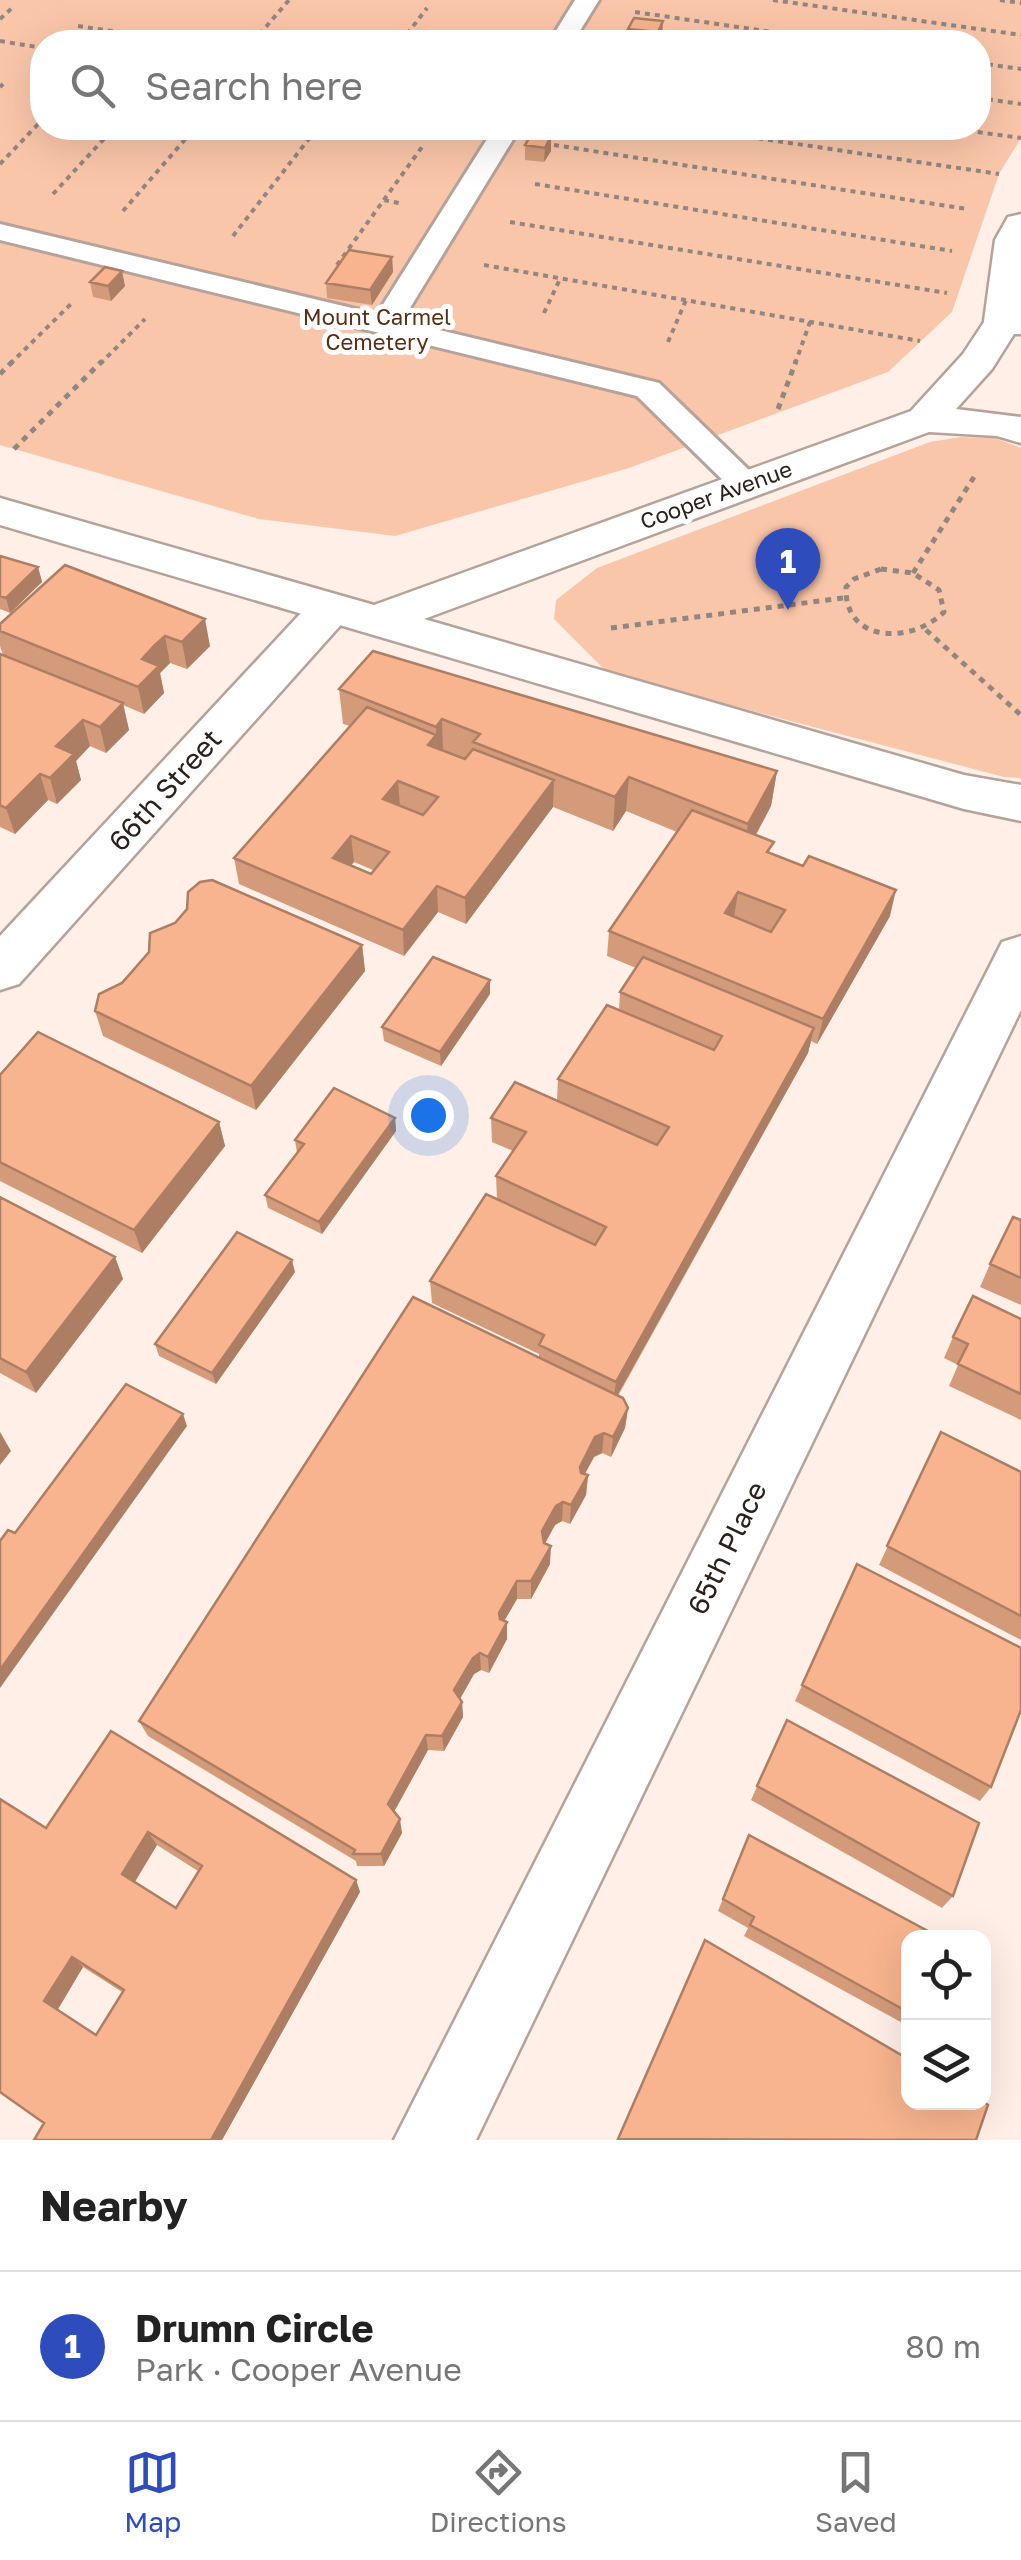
<!DOCTYPE html>
<meta charset="utf-8">
<style>
:root{--surface:#fff;--page:#f2f2f2;--text:#222;--muted:#767676;--line:#e0e0e0;--accent:#2f4cbd}
body{margin:0;font-family:"Golos Text",sans-serif;background:var(--page);color:var(--text)}
.controls{position:absolute;right:30px;bottom:30px;display:grid;overflow:hidden;border-radius:20px;box-shadow:0 10px 40px #0002}
.controls button{width:90px;height:90px;display:grid;place-items:center;padding:0;border:0;border-bottom:2px solid var(--line);background:var(--surface);color:var(--text);font:50px sans-serif}
.you{position:absolute;left:428px;top:1115px;width:35px;height:35px;margin:-25px;border:8px solid #fff;border-radius:50%;background:#1a73e8;box-shadow:0 0 0 15px #1a73e833}
.badge{display:grid;place-items:center;width:65px;height:65px;border-radius:50%;background:var(--accent);color:#fff;font-size:32px;font-weight:700}
.pin{position:absolute;translate:-50% -82px;filter:drop-shadow(0 2px 5px #0008)}
.pin::after{content:'';position:absolute;top:52px;width:35px;height:30px;background:inherit;clip-path:polygon(0 0,100% 0,50% 100%)}
.list{margin:0;padding:0;list-style:none}
h2{display:flex;justify-content:space-between;align-items:center;height:130px;margin:0;padding:0 40px;font-size:42px}
h2 small{font-size:32px;font-weight:400;color:var(--muted)}
.list li{display:grid;grid-template-columns:65px 1fr auto;gap:30px;align-items:center;box-sizing:border-box;height:150px;padding:0 40px;border-top:2px solid var(--line)}
.list b{display:block;font-size:38px;white-space:nowrap}
.list p{margin:0;font-size:32px;white-space:nowrap;color:var(--muted)}
.list em{font-size:32px;font-style:normal;color:var(--muted)}
.icon{flex:none;width:55px;height:55px;fill:none;stroke:currentColor;stroke-width:2;stroke-linecap:round;stroke-linejoin:round}
.map{position:relative;flex:none;width:1021px;height:2140px;overflow:hidden}
.search{position:absolute;background:var(--surface);box-shadow:0 10px 40px #0002;left:30px;right:30px;top:30px;height:110px;display:flex;align-items:center;gap:25px;box-sizing:border-box;padding:0 35px;border-radius:40px;color:var(--muted);font-size:38px}
.sheet{height:280px;background:var(--surface)}
nav{display:flex;justify-content:space-around;align-items:center;box-sizing:border-box;height:140px;border-top:2px solid var(--line);background:var(--surface);font-size:28px;color:var(--muted)}
nav a{display:grid;justify-items:center;gap:5px}
nav .on{color:var(--accent)}
.map>svg:first-child{display:block}
.green{fill:#fac6a9;fill-rule:evenodd}
.lines{fill:none;stroke-linecap:round;stroke-linejoin:round}
.service-casing{stroke:#b5a39a;stroke-width:6}
.minor-casing{stroke:#b5a39a;stroke-width:5}
.tertiary-casing{stroke:#b5a39a;stroke-width:5}
.secondary-casing{stroke:#b5a39a;stroke-width:5}
.path-far1{stroke:#918680;stroke-width:4;stroke-dasharray:5 5;stroke-linecap:butt}
.path{stroke:#918680;stroke-width:5;stroke-dasharray:6 6;stroke-linecap:butt}
.service{fill:#fff;fill-rule:evenodd}
.minor{fill:#fff;fill-rule:evenodd}
.tertiary{fill:#fff;fill-rule:evenodd}
.secondary{fill:#fff;fill-rule:evenodd}
.wall{fill:#d49b7a;fill-rule:evenodd}
.shaded-wall{fill:#ad7e63}
.building{fill:#f7b48e;stroke:#ad7e63;stroke-width:2.5;fill-rule:evenodd}
.labels{text-anchor:middle;stroke-width:10;stroke-linejoin:round;paint-order:stroke}
.far-park-label{font-size:22px;fill:#5a2f14;stroke:#fff}
.far-street-label{font-size:22px;fill:#28211e;stroke:#fff}
.street-label{font-size:28px;fill:#28211e;stroke:#fff}
</style>
<div class="map">
<svg width="1021" height="2140" viewBox="0 0 1021 2140">
<rect width="100%" height="100%" fill="#ffefe7"/>
<path class="green" d="M 0,0 L 1021,0 L 1021,138 L 999,174 L 952,312 L 888,372 L 629,468 L 395,536 L 259,519 L 0,445 ZM 42,42 L 978,42 L 978,128 L 42,128 Z
M 961,437 L 995,438 L 1021,448 L 1021,778 L 1004,777 L 608,673 L 554,619 L 556,600 L 597,568 L 930,442 Z"/>
<g class="lines">
<defs>
<path id="service" d="M 575,0 L 599,0 L 573,42 L 549,42 Z
M 494,128 L 520,128 L 402,321 L 659,383 L 756,477 L 761,484 L 756,491 L 734,491 L 637,396 L 0,240 L 0,224 L 377,314 Z"/>
<path id="minor" d="M 330,594 L 346,599 L 352,609 L 346,619 L 19,984 L 0,990 L 0,936 L 314,599 Z
M 1021,936 L 1021,1010 L 476,2140 L 394,2140 L 995,956 L 1002,942 Z"/>
<path id="tertiary" d="M 1021,214 L 1021,322 L 1016,329 L 1003,332 L 990,329 L 984,321 L 995,240 L 1008,217 Z"/>
<path id="secondary" d="M 1003,310 L 1021,312 L 1021,334 L 1014,334 L 992,369 L 956,409 L 1021,417 L 1021,443 L 997,436 L 929,432 L 424,619 L 964,775 L 1021,785 L 1021,821 L 964,809 L 0,525 L 0,498 L 374,605 L 911,411 L 963,354 L 990,313 Z"/>
</defs>
<use href="#service" class="service-casing"/>
<use href="#minor" class="minor-casing"/>
<use href="#tertiary" class="tertiary-casing"/>
<use href="#secondary" class="secondary-casing"/>
<path class="path-far1" d="M 773,0 L 1021,35
M 1000,0 L 1021,3
M 635,12 L 841,42
M 0,19 L 12,8
M 78,26 L 187,42
M 0,41 L 37,47
M 253,42 L 289,0
M 401,42 L 427,8
M 978,63 L 1021,69
M 0,87 L 3,84
M 978,98 L 1021,104
M 689,128 L 999,174
M 948,128 L 1021,138
M 335,132 L 339,128
M 412,138 L 419,128
M 554,145 L 967,209
M 0,164 L 42,120
M 535,184 L 952,251
M 53,194 L 114,128
M 384,200 L 399,203
M 123,211 L 195,128
M 510,222 L 947,293
M 233,236 L 315,131
M 337,265 L 422,147
M 484,265 L 920,341
M 544,313 L 560,279
M 668,342 L 686,300
M 10,364 L 74,301
M 100,364 L 145,319
M 795,364 L 810,322"/>
<path class="path" d="M 0,374 L 13,361
M 778,409 L 796,361
M 14,449 L 102,361
M 881,569 L 913,573 L 939,590 L 944,612 C 912,644 844,644 846,587 L 854,579 Z
M 913,573 L 974,477
M 611,628 L 843,598
M 926,630 L 1021,715"/>
<use href="#service" class="service"/>
<use href="#minor" class="minor"/>
<use href="#tertiary" class="tertiary"/>
<use href="#secondary" class="secondary"/>
</g>
<path class="wall" d="M 663,21 L 662,35 L 659,42 L 628,42 L 628,29 Z
M 551,136 L 551,151 L 544,162 L 525,160 L 525,145 Z
M 392,257 L 393,272 L 372,305 L 327,298 L 326,283 Z
M 90,282 L 125,286 L 111,301 L 93,297 Z
M 0,556 L 38,567 L 42,582 L 10,613 L 0,609 Z
M 65,565 L 210,646 L 187,669 L 170,663 L 160,673 L 164,693 L 144,714 L 123,705 L 129,730 L 106,753 L 90,746 L 76,761 L 81,780 L 57,804 L 48,800 L 15,834 L 0,827 L 0,654 L 3,655 L 0,646 L 0,624 Z
M 339,689 L 777,771 L 771,806 L 756,835 L 772,854 L 890,916 L 817,1044 L 811,1041 L 808,1053 L 618,1396 L 628,1408 L 625,1428 L 611,1457 L 602,1453 L 594,1457 L 585,1474 L 588,1475 L 586,1495 L 570,1524 L 562,1521 L 555,1525 L 545,1543 L 550,1564 L 531,1599 L 517,1599 L 504,1621 L 507,1639 L 489,1673 L 481,1670 L 474,1674 L 460,1699 L 462,1702 L 463,1717 L 444,1751 L 428,1750 L 394,1812 L 402,1833 L 384,1866 L 357,1866 L 356,1861 L 148,1736 L 139,1721 L 539,1357 L 539,1354 L 432,1303 L 430,1281 L 497,1199 L 496,1176 L 513,1151 L 492,1142 L 491,1118 L 557,1100 L 558,1079 L 619,1010 L 620,992 L 636,968 L 607,956 L 609,931 L 677,832 L 626,811 L 613,831 L 553,807 L 466,924 L 438,912 L 404,956 L 239,884 L 234,858 L 350,726 L 343,724 ZM 354,862 L 373,870 L 371,874 L 351,865 Z
M 187,909 L 362,945 L 365,971 L 256,1110 L 103,1036 L 95,1011 Z
M 490,994 L 441,1066 L 384,1041 L 382,1027 Z
M 0,1075 L 219,1122 L 225,1146 L 142,1253 L 0,1181 Z
M 395,1118 L 396,1131 L 322,1234 L 268,1208 L 265,1195 L 297,1153 L 295,1140 Z
M 0,1197 L 115,1257 L 123,1279 L 36,1393 L 0,1373 Z
M 1021,1220 L 1021,1305 L 980,1287 L 990,1264 Z
M 295,1272 L 216,1384 L 159,1356 L 155,1344 Z
M 1021,1319 L 1021,1420 L 949,1386 L 958,1365 L 944,1358 L 953,1337 Z
M 941,1432 L 1021,1472 L 1021,1640 L 879,1565 Z
M 857,1564 L 991,1787 L 980,1801 L 795,1701 Z
M 787,1720 L 953,1896 L 942,1908 L 751,1800 Z
M 111,1731 L 356,1880 L 360,1892 L 222,2140 L 34,2140 L 44,2123 L 46,1828 ZM 157,1845 L 198,1871 L 176,1908 L 135,1882 ZM 83,1967 L 122,1992 L 96,2035 L 57,2010 Z
M 743,1848 L 908,1938 L 908,2026 L 744,1936 L 748,1928 L 718,1911 Z"/>
<path class="shaded-wall" d="M 663,21 L 662,35 L 659,42 L 657,42 L 658,32 Z
M 551,136 L 551,151 L 544,162 L 545,148 Z
M 392,257 L 393,272 L 372,305 L 370,290 Z
M 122,271 L 125,286 L 111,301 L 108,286 Z
M 38,567 L 42,582 L 10,613 L 6,598 Z
M 205,619 L 210,646 L 187,669 L 182,642 Z
M 165,636 L 170,663 L 160,673 L 164,693 L 144,714 L 138,687 L 142,659 Z
M 123,703 L 129,730 L 106,753 L 100,727 Z
M 442,719 L 443,754 L 437,762 L 436,727 Z
M 83,720 L 90,746 L 76,761 L 81,780 L 57,804 L 50,778 L 56,746 Z
M 436,735 L 437,762 L 428,745 Z
M 777,771 L 771,806 L 743,858 L 748,824 Z
M 40,774 L 48,800 L 15,834 L 6,808 Z
M 629,777 L 626,811 L 613,831 L 615,797 Z
M 554,780 L 553,807 L 466,924 L 465,898 Z
M 398,781 L 400,807 L 383,799 Z
M 351,836 L 354,862 L 336,884 L 333,858 Z
M 437,886 L 438,912 L 404,956 L 403,930 Z
M 896,890 L 890,916 L 817,1044 L 823,1019 Z
M 738,892 L 734,917 L 725,913 Z
M 362,945 L 365,971 L 256,1110 L 251,1086 Z
M 490,980 L 490,994 L 441,1066 L 440,1052 Z
M 814,1028 L 808,1053 L 613,1403 L 616,1382 Z
M 395,1118 L 396,1131 L 322,1234 L 319,1222 Z
M 219,1122 L 225,1146 L 142,1253 L 134,1230 Z
M 115,1257 L 123,1279 L 36,1393 L 26,1372 Z
M 292,1260 L 295,1272 L 216,1384 L 212,1373 Z
M 628,1408 L 625,1428 L 611,1457 L 613,1437 Z
M 183,1414 L 187,1426 L 0,1688 L 0,1670 Z
M 0,1432 L 11,1451 L 0,1465 Z
M 604,1433 L 602,1453 L 594,1457 L 578,1486 L 580,1467 L 595,1437 Z
M 588,1475 L 586,1495 L 570,1524 L 571,1505 Z
M 563,1502 L 562,1521 L 555,1525 L 542,1549 L 542,1531 L 556,1506 Z
M 551,1546 L 550,1564 L 531,1599 L 531,1581 Z
M 517,1581 L 517,1599 L 499,1630 L 499,1613 Z
M 507,1622 L 507,1639 L 489,1673 L 488,1657 Z
M 480,1653 L 481,1670 L 474,1674 L 456,1706 L 454,1690 L 473,1658 Z
M 462,1702 L 463,1717 L 444,1751 L 442,1736 Z
M 426,1735 L 428,1750 L 391,1817 L 388,1804 Z
M 400,1819 L 402,1833 L 384,1866 L 381,1854 Z
M 148,1832 L 157,1845 L 132,1886 L 122,1874 Z
M 356,1880 L 360,1892 L 222,2140 L 211,2140 Z
M 72,1957 L 83,1967 L 57,2011 L 44,2001 Z"/>
<path class="building" d="M 634,18 L 663,21 L 658,32 L 628,29 Z
M 532,133 L 551,136 L 545,148 L 525,145 Z
M 349,250 L 392,257 L 370,290 L 326,283 Z
M 105,267 L 122,271 L 108,286 L 90,282 Z
M 0,556 L 38,567 L 6,598 L 0,596 Z
M 65,565 L 205,619 L 182,642 L 165,636 L 154,646 L 142,659 L 159,666 L 138,687 L 0,631 L 0,624 Z
M 373,651 L 777,771 L 748,824 L 629,777 L 615,797 L 473,742 L 480,734 L 442,719 L 436,727 L 339,689 Z
M 0,654 L 123,703 L 100,727 L 83,720 L 56,746 L 74,754 L 50,778 L 40,774 L 6,808 L 0,805 Z
M 367,707 L 436,735 L 428,745 L 465,759 L 473,749 L 554,780 L 465,898 L 437,886 L 403,930 L 234,858 ZM 398,781 L 438,797 L 423,815 L 383,799 ZM 351,836 L 389,852 L 371,874 L 333,858 Z
M 692,810 L 774,842 L 767,852 L 803,866 L 809,856 L 896,890 L 823,1019 L 609,931 ZM 738,892 L 785,910 L 771,932 L 725,913 Z
M 212,880 L 362,945 L 251,1086 L 95,1011 L 99,994 L 122,983 L 149,952 L 150,933 L 175,923 L 187,909 L 188,892 L 200,882 Z
M 433,957 L 490,980 L 440,1052 L 382,1027 Z
M 643,957 L 814,1028 L 616,1382 L 539,1345 L 544,1335 L 430,1281 L 486,1194 L 595,1245 L 606,1227 L 496,1176 L 526,1132 L 491,1118 L 515,1082 L 657,1145 L 669,1127 L 558,1079 L 607,1005 L 714,1050 L 722,1036 L 620,992 Z
M 38,1032 L 219,1122 L 134,1230 L 0,1162 L 0,1075 Z
M 334,1088 L 395,1118 L 319,1222 L 265,1195 L 304,1144 L 295,1140 Z
M 0,1197 L 115,1257 L 26,1372 L 0,1358 Z
M 1013,1217 L 1021,1220 L 1021,1278 L 990,1264 Z
M 237,1232 L 292,1260 L 212,1373 L 155,1344 Z
M 973,1296 L 1021,1319 L 1021,1394 L 958,1364 L 968,1344 L 953,1337 Z
M 413,1297 L 623,1398 L 628,1408 L 613,1437 L 604,1433 L 595,1437 L 580,1467 L 581,1473 L 588,1475 L 571,1505 L 563,1502 L 556,1506 L 542,1531 L 544,1543 L 551,1546 L 531,1581 L 517,1581 L 499,1613 L 500,1619 L 507,1622 L 488,1657 L 480,1653 L 473,1658 L 454,1690 L 462,1702 L 442,1736 L 426,1735 L 388,1804 L 400,1819 L 381,1854 L 353,1854 L 355,1850 L 139,1721 Z
M 126,1384 L 183,1414 L 0,1670 L 0,1541 L 8,1530 L 15,1533 Z
M 941,1432 L 1021,1472 L 1021,1616 L 887,1546 Z
M 857,1564 L 1021,1648 L 1021,1710 L 991,1787 L 802,1685 Z
M 787,1720 L 979,1823 L 953,1896 L 757,1786 Z
M 111,1731 L 356,1880 L 211,2140 L 34,2140 L 44,2123 L 0,2092 L 0,1799 L 46,1828 ZM 148,1832 L 202,1866 L 176,1908 L 122,1874 ZM 72,1957 L 124,1990 L 96,2035 L 44,2001 Z
M 749,1835 L 941,1938 L 908,1938 L 908,2012 L 750,1925 L 754,1917 L 723,1899 Z
M 705,1940 L 908,2059 L 908,2102 L 984,2102 L 988,2105 L 976,2140 L 618,2139 Z"/>
<g class="labels">
<g class="far-park-label">
<text x="377" y="325">Mount Carmel<tspan x="377" dy="25">Cemetery</tspan></text>
</g>
<g class="far-street-label">
<text transform="translate(716 495) rotate(-20)" y="8">Cooper Avenue</text>
</g>
<g class="street-label">
<text transform="translate(165 790) rotate(-48)" y="10">66th Street</text>
<text transform="translate(727 1548) rotate(-64)" y="10">65th Place</text>
</g>
</g>
</svg>
<div class="controls">
<button><svg class="icon" aria-label="locate" viewBox="0 0 24 24"><circle cx="12" cy="12" r="6"/><path d="M12 2v4M12 18v4M2 12h4M18 12h4"/></svg></button>
<button><svg class="icon" aria-label="layers" viewBox="0 0 24 24"><path d="M12 4l9 5-9 5-9-5zM3 14l9 5 9-5"/></svg></button>
</div>
<div class="you"></div>
<div class="pin badge" style="left:788px;top:610px">1</div>
<div class="search"><svg class="icon" aria-label="search" viewBox="0 0 24 24"><circle cx="10" cy="10" r="6"/><path d="M15 15l6 6"/></svg>Search here</div>
</div>
<section class="sheet">
<h2>Nearby<small></small></h2>
<ul class="list">
<li><span class="badge">1</span><div><b>Drumn Circle</b><p>Park · Cooper Avenue</p></div><em>80 m</em></li>
</ul>
</section>
<nav>
<a class="on"><svg class="icon" aria-label="map" viewBox="0 0 24 24"><path d="M3 6l6-2 6 2 6-2v14l-6 2-6-2-6 2zM9 4v14M15 6v14"/></svg>Map</a>
<a><svg class="icon" aria-label="directions" viewBox="0 0 24 24"><path d="M12 3l9 9-9 9-9-9zM9 14v-3h6M13 9l2 2-2 2"/></svg>Directions</a>
<a><svg class="icon" aria-label="saved" viewBox="0 0 24 24"><path d="M7 4h10v16l-5-4-5 4z"/></svg>Saved</a>
</nav>
